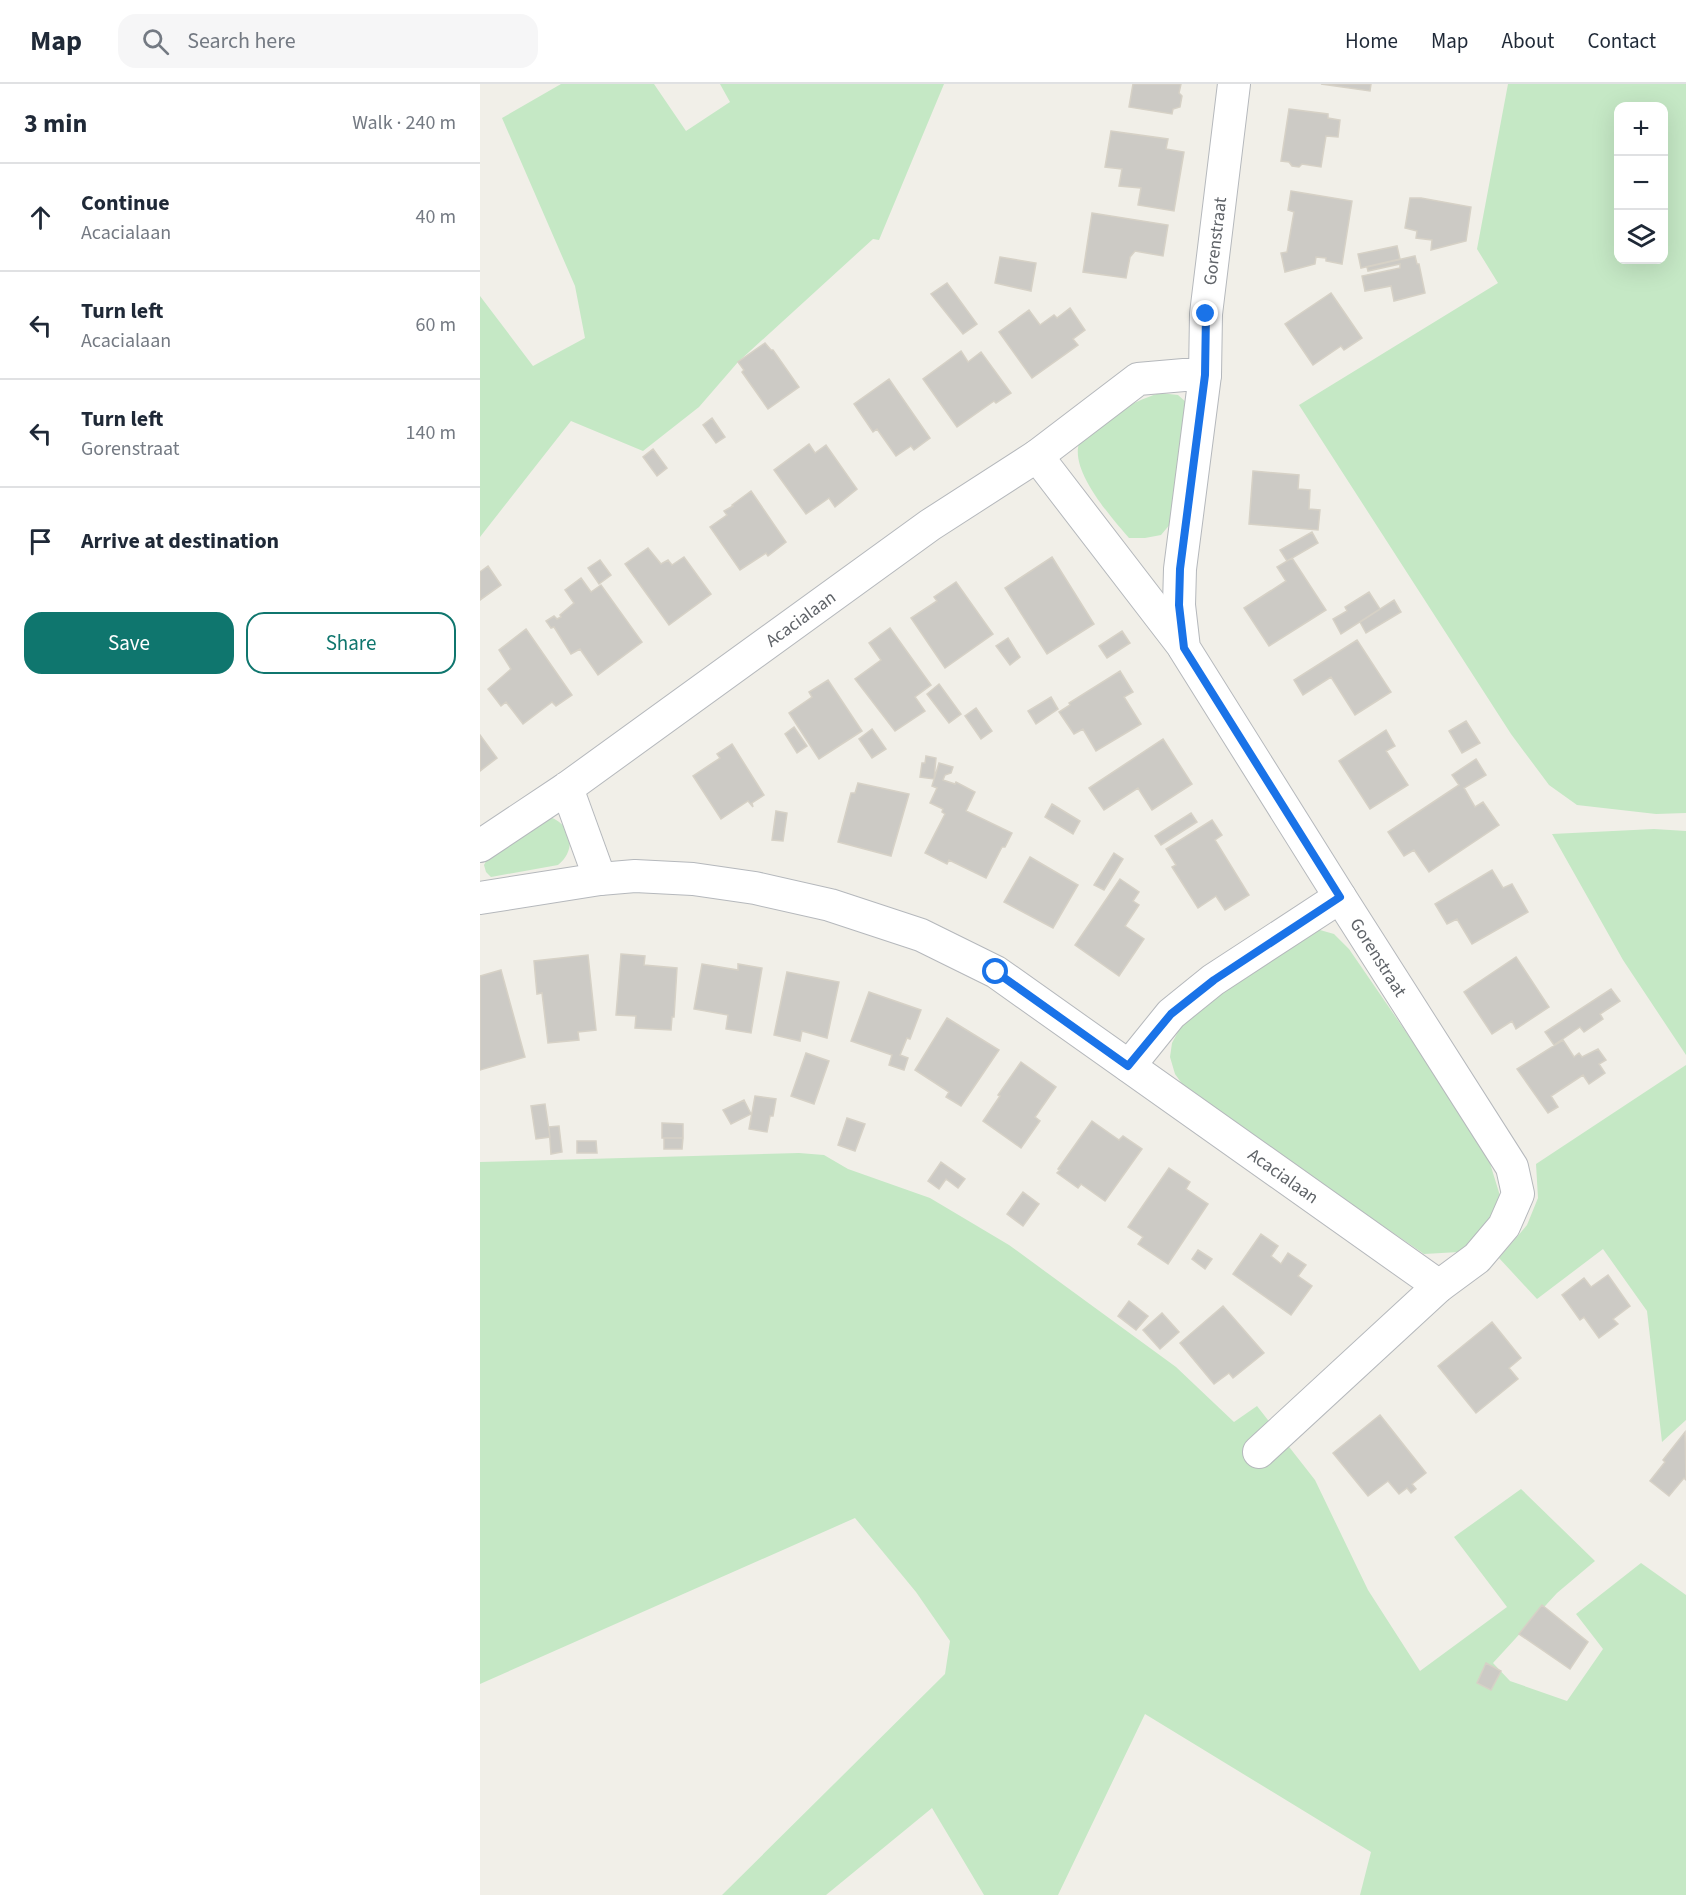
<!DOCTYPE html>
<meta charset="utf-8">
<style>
:root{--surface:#fff;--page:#f6f6f7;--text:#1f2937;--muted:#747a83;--line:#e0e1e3;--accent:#0f766e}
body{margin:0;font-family:"Source Sans 3",sans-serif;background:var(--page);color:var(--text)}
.controls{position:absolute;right:18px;top:18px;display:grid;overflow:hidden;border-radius:12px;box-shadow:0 6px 24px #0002}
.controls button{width:54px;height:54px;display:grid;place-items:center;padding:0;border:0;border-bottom:2px solid var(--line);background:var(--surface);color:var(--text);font:30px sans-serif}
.stop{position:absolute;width:18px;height:18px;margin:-14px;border:4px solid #1a73e8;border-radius:50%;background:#fff}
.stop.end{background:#1a73e8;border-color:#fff;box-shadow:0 2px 6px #0008}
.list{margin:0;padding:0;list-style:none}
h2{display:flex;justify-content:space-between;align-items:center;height:78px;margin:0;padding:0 24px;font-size:26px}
h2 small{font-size:20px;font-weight:400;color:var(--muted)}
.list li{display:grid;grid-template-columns:39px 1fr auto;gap:18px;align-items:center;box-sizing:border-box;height:108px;padding:0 24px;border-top:2px solid var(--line)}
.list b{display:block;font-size:22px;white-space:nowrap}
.list p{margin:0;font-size:20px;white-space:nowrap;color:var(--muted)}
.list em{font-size:20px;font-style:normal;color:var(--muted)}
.actions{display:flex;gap:12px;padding:18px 24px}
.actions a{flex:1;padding:14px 0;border:2px solid var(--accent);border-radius:18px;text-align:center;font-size:21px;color:var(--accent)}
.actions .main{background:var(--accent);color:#fff}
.icon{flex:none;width:33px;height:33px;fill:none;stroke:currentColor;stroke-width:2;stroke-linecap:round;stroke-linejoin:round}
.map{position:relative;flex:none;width:1206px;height:1811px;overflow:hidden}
header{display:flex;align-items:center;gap:36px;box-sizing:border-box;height:84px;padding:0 30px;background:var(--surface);border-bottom:2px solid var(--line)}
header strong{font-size:28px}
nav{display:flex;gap:33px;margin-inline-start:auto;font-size:21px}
.search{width:420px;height:54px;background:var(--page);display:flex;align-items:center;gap:15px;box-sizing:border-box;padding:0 21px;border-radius:18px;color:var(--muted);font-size:22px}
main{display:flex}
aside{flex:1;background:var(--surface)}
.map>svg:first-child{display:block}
.green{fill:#c5e8c5;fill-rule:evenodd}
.building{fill:#cccac5;stroke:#d6d1c6;stroke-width:1.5}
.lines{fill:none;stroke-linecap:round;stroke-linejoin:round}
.minor-casing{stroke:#b5b8bc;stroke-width:34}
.minor{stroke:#fff;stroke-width:32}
.route{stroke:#1a73e8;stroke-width:8}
.labels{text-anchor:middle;stroke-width:6;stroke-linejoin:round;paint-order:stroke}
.street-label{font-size:18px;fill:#5f6368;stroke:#fff}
</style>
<header>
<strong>Map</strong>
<div class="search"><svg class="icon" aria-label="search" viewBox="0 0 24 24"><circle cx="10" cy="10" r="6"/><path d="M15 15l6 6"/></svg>Search here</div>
<nav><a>Home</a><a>Map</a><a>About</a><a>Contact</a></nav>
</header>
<main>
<aside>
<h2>3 min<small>Walk · 240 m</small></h2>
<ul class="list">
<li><svg class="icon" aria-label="ahead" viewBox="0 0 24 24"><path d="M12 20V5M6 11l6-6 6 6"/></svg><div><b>Continue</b><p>Acacialaan</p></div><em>40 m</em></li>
<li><svg class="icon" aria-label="left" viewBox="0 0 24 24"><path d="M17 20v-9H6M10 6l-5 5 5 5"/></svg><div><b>Turn left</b><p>Acacialaan</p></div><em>60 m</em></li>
<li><svg class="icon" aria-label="left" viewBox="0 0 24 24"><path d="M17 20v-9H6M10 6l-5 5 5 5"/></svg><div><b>Turn left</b><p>Gorenstraat</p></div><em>140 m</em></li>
<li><svg class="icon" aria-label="arrive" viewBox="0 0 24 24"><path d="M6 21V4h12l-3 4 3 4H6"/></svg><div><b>Arrive at destination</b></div></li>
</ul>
<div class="actions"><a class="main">Save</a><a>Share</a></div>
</aside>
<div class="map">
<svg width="1206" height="1811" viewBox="0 0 1206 1811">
<rect width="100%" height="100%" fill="#f1efe8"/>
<path class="green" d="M 81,0 L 174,0 L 206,47 L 250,18 L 240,0 L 464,0 L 399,156 L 393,155 L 258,278 L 219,323 L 163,367 L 91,337 L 0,453 L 0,212 L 53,282 L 105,254 L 95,202 L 22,34 Z
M 1028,0 L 1206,0 L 1206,729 L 1176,730 L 1097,721 L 1069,701 L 1031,650 L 819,321 L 1018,199 L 997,165 ZM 1138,22 L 1184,22 L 1184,176 L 1138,176 Z
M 680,309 L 698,311 L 707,319 L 697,432 L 681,451 L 665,454 L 649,454 C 632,434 580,377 604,351 C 610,345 620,340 627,336 C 647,322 658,316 680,309 Z
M 70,733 C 92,741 97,766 78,781 L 11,793 L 6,788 L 4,781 L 9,771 Z
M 1174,745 L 1206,747 L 1206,971 L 1143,876 L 1072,750 Z
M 833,844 L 854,850 L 869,865 L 1005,1063 L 1021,1115 L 1010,1140 L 979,1168 L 944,1170 L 760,1044 L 705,1004 L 695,990 L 690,973 L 692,959 L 701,942 L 749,903 Z
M 1206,981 L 1206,1336 L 1182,1358 L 1167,1227 L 1123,1165 L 1057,1215 L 1019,1174 L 1047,1141 L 1058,1114 L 1056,1080 Z
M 319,1069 L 344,1071 L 368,1085 L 450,1114 L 529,1161 L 696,1283 L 754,1338 L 777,1322 L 835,1396 L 888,1506 L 940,1587 L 1027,1523 L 974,1453 L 1041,1405 L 1115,1477 L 1077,1509 L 1013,1579 L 1030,1597 L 1087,1617 L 1123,1565 L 1096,1530 L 1161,1479 L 1206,1511 L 1206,1811 L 880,1811 L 891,1768 L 665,1630 L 578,1811 L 504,1811 L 452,1724 L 346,1811 L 242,1811 L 465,1590 L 470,1557 L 436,1508 L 375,1434 L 0,1600 L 0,1078 Z"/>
<path class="building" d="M 653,0 L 701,0 L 699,9 L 702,12 L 700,23 L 693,25 L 692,30 L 649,23 Z
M 841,0 L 891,0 L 890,7 Z
M 809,25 L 848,30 L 848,34 L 860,36 L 858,53 L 846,52 L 841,83 L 822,80 L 819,83 L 812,82 L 809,78 L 801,77 Z
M 631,47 L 688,55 L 686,65 L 704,68 L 694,127 L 658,121 L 661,104 L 639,102 L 642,85 L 625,83 Z
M 811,107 L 872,117 L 862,180 L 846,177 L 846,174 L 836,173 L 835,180 L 805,188 L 801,169 L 807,168 L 814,128 L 808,126 Z
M 930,114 L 941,114 L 991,123 L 986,157 L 951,166 L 952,156 L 936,154 L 937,147 L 925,144 Z
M 612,129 L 688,141 L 683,172 L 655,167 L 650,173 L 646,194 L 603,188 Z
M 917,162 L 920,175 L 881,184 L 878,170 Z
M 935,172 L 937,180 L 939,180 L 945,209 L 914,217 L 911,202 L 885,207 L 882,192 L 920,184 L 920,180 L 888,187 L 887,183 Z
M 520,173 L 556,179 L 551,207 L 515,199 Z
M 467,199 L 497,240 L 483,250 L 451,210 Z
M 851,209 L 882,254 L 864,266 L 861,262 L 833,281 L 805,240 Z
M 590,224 L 605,246 L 593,255 L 598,261 L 552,294 L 519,248 L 549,226 L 560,241 L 574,231 L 577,234 Z
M 285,259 L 291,266 L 293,266 L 319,303 L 288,325 L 262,288 L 264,286 L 258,278 Z
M 481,267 L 488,278 L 501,268 L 531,309 L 516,319 L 514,317 L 477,343 L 443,295 Z
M 409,295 L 450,354 L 434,366 L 431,362 L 416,372 L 397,345 L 393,348 L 374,320 Z
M 232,334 L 245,353 L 236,359 L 223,341 Z
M 329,360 L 335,369 L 346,361 L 377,405 L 355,423 L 349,414 L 326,430 L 294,386 Z
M 173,365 L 187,384 L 177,392 L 163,373 Z
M 773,387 L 819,391 L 818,405 L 830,406 L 829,425 L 840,426 L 838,446 L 769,440 Z
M 271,407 L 306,458 L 288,472 L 286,469 L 260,486 L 230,443 L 247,431 L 244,427 L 253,422 L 252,421 Z
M 832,448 L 838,459 L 807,477 L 800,466 Z
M 168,464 L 181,480 L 188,476 L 192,481 L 204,473 L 231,510 L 189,541 L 145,480 Z
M 572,473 L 614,540 L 567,570 L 525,504 Z
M 812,474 L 846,526 L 789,562 L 764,524 L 806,497 L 797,483 Z
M 120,476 L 131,491 L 119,500 L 108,484 Z
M 8,482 L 21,501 L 0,516 L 0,488 Z
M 101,494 L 111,508 L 121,501 L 162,558 L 118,591 L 100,565 L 91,570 L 74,543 L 71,544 L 66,537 L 74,532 L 77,535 L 81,533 L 80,531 L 94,519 L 85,506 Z
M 476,498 L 513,550 L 465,584 L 431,534 L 457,517 L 454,513 Z
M 889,508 L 900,525 L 861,550 L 853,535 L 867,527 L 865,523 Z
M 914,516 L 921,528 L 886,549 L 880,538 Z
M 410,544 L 451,601 L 435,613 L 445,627 L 415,647 L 375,595 L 401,576 L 389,559 Z
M 46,545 L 92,611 L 76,622 L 72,618 L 43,640 L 26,618 L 21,622 L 8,605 L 31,585 L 19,566 Z
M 642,547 L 650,559 L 627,574 L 619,562 Z
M 528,554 L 540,573 L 530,581 L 516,562 Z
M 877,556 L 911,608 L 875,631 L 851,593 L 823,611 L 814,596 Z
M 640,587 L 653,608 L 644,613 L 661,640 L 616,667 L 603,645 L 594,650 L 579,628 L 590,621 L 589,619 Z
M 348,596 L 382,647 L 339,675 L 309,629 L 332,613 L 329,608 Z
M 459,600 L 481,630 L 469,639 L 447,610 Z
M 571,613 L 578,625 L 556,640 L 548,627 Z
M 496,624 L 512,647 L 501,655 L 485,632 Z
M 986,637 L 1000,659 L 982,669 L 969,647 Z
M 314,643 L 327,662 L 317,669 L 305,650 Z
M 392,645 L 406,665 L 392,674 L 379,655 Z
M 906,646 L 915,662 L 906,667 L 928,701 L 890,725 L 859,677 Z
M 0,651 L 17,674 L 0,687 Z
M 683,655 L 712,700 L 672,726 L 658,704 L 624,726 L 609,704 Z
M 252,660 L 284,711 L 272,719 L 273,723 L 268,717 L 241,735 L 213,692 L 240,674 L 237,670 Z
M 446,672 L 456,674 L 454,695 L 440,693 L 442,679 L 445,679 Z
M 996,675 L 1006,691 L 984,704 L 995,723 L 1003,718 L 1019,741 L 949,788 L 934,766 L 924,772 L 908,748 L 979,701 L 972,691 Z
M 459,679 L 473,683 L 471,689 L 465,691 L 463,696 L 475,700 L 476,698 L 495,708 L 486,727 L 532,749 L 525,763 L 522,763 L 506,794 L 469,776 L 467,780 L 445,769 L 465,730 L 462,728 L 463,725 L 450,719 L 457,704 L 452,702 Z
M 378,699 L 429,710 L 411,772 L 358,758 L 371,709 L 375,709 Z
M 572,720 L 600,737 L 593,750 L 565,733 Z
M 296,727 L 307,729 L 303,757 L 292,756 Z
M 711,729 L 717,738 L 681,761 L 675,752 Z
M 732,736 L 742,751 L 735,756 L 769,811 L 745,826 L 736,812 L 718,824 L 692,783 L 696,781 L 686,765 Z
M 634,769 L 643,775 L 624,806 L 614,801 Z
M 550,773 L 598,801 L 573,844 L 524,818 Z
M 1012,786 L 1023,804 L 1032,800 L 1048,828 L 992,860 L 977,835 L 967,840 L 955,820 Z
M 640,795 L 659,808 L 653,817 L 659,821 L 645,842 L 664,855 L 639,892 L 595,861 Z
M 141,870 L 165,872 L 164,881 L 197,884 L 194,933 L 192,933 L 191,946 L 155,944 L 156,932 L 136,931 Z
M 108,871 L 116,946 L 98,948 L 99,956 L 68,959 L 62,909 L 57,910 L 54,877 Z
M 1036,873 L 1069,923 L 1036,945 L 1032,937 L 1012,950 L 984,908 Z
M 222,880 L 258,886 L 258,880 L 282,884 L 271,949 L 246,945 L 248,931 L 214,925 Z
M 21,886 L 45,973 L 0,986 L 0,892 Z
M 307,888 L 359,898 L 347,954 L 322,947 L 320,957 L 294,951 Z
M 1131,905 L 1140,917 L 1120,930 L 1123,935 L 1104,948 L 1100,943 L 1074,961 L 1065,948 Z
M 389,908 L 441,926 L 430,955 L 427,954 L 420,971 L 428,974 L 424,986 L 409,981 L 412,971 L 371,957 Z
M 467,934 L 519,966 L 481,1022 L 466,1013 L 469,1008 L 435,986 Z
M 1083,956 L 1094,973 L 1099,969 L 1102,973 L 1118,965 L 1126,976 L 1119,980 L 1125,989 L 1109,1000 L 1103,991 L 1071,1012 L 1078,1023 L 1068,1029 L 1037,985 Z
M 326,969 L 349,977 L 334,1020 L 311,1012 Z
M 541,978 L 576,1003 L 555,1033 L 560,1037 L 541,1064 L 503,1037 L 520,1012 L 518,1011 Z
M 275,1012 L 296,1015 L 293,1032 L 290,1032 L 287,1048 L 269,1045 Z
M 264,1016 L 271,1030 L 251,1040 L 243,1026 Z
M 65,1020 L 70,1053 L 56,1055 L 51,1022 Z
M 367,1034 L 385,1040 L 375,1067 L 358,1061 Z
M 612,1037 L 639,1056 L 643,1052 L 662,1065 L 625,1117 L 601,1100 L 598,1104 L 577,1089 L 580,1086 L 578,1085 Z
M 182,1039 L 203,1040 L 203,1054 L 182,1054 Z
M 79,1042 L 82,1068 L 71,1070 L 69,1043 Z
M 184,1054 L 203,1054 L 202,1065 L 184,1065 Z
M 97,1057 L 116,1057 L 117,1069 L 97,1069 Z
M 461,1078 L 485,1095 L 478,1104 L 466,1095 L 459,1105 L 448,1097 Z
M 689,1084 L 710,1098 L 706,1105 L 728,1120 L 688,1180 L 658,1160 L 663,1153 L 648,1143 Z
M 543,1108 L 559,1120 L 543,1142 L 527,1130 Z
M 781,1150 L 798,1162 L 791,1172 L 801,1180 L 808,1169 L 826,1181 L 818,1192 L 832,1202 L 811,1231 L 753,1190 Z
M 718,1166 L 732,1175 L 725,1185 L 712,1175 Z
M 1128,1191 L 1150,1222 L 1133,1235 L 1138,1240 L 1119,1254 L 1104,1233 L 1100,1236 L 1082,1211 L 1104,1194 L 1111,1203 Z
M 649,1217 L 668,1232 L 656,1246 L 638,1232 Z
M 743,1222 L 784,1269 L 753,1294 L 749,1289 L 734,1300 L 700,1259 Z
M 682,1229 L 699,1248 L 680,1265 L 663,1246 Z
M 1012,1238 L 1041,1274 L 1029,1284 L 1038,1295 L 996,1329 L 958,1282 Z
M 900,1331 L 946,1389 L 932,1400 L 936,1405 L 931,1409 L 927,1404 L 919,1410 L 908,1397 L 888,1412 L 853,1369 Z
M 1205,1348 L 1206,1396 L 1204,1394 L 1189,1412 L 1170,1397 L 1185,1378 L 1183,1376 Z
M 1062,1521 L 1108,1558 L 1090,1585 L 1039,1550 Z
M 1006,1579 L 1021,1587 L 1011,1606 L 997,1599 Z"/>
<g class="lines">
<defs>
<g id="minor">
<path id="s1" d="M 754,0 L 726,230 L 725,291 L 700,485 L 699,521 L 704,564 L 860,813 L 1032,1083 L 1038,1110 L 1024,1142 L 997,1174 L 959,1202 L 779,1368"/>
<path d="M 557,372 L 703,562"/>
<path d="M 87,704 L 120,795"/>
<path id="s2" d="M 0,762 L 87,704 L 450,441 L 557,372 L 658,295 L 704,291 L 725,291"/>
<path id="s3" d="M 0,814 L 120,795 L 155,792 L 213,795 L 275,804 L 350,821 L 441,851 L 516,888 L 959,1202"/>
<path d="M 649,982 L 691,930 L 733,896 L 860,813"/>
</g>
</defs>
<use href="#minor" class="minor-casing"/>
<use href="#minor" class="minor"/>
</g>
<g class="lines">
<path class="route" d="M 516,888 L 648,982 L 691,930 L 734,896 L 860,813 L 704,564 L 699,521 L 700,485 L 725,291 L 726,230"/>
</g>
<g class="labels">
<g class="street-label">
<text transform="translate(735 157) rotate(-83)" y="6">Gorenstraat</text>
<text dy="6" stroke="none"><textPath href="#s2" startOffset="393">Acacialaan</textPath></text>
<text dy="6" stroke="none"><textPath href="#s1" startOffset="933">Gorenstraat</textPath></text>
<text dy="6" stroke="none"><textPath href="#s3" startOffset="886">Acacialaan</textPath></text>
</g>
</g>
</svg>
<div class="controls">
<button>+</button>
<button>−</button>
<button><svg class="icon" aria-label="layers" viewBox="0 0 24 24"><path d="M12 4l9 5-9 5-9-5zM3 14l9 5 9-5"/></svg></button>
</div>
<div class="stop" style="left:516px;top:888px"></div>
<div class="stop end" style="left:726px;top:230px"></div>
</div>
</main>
